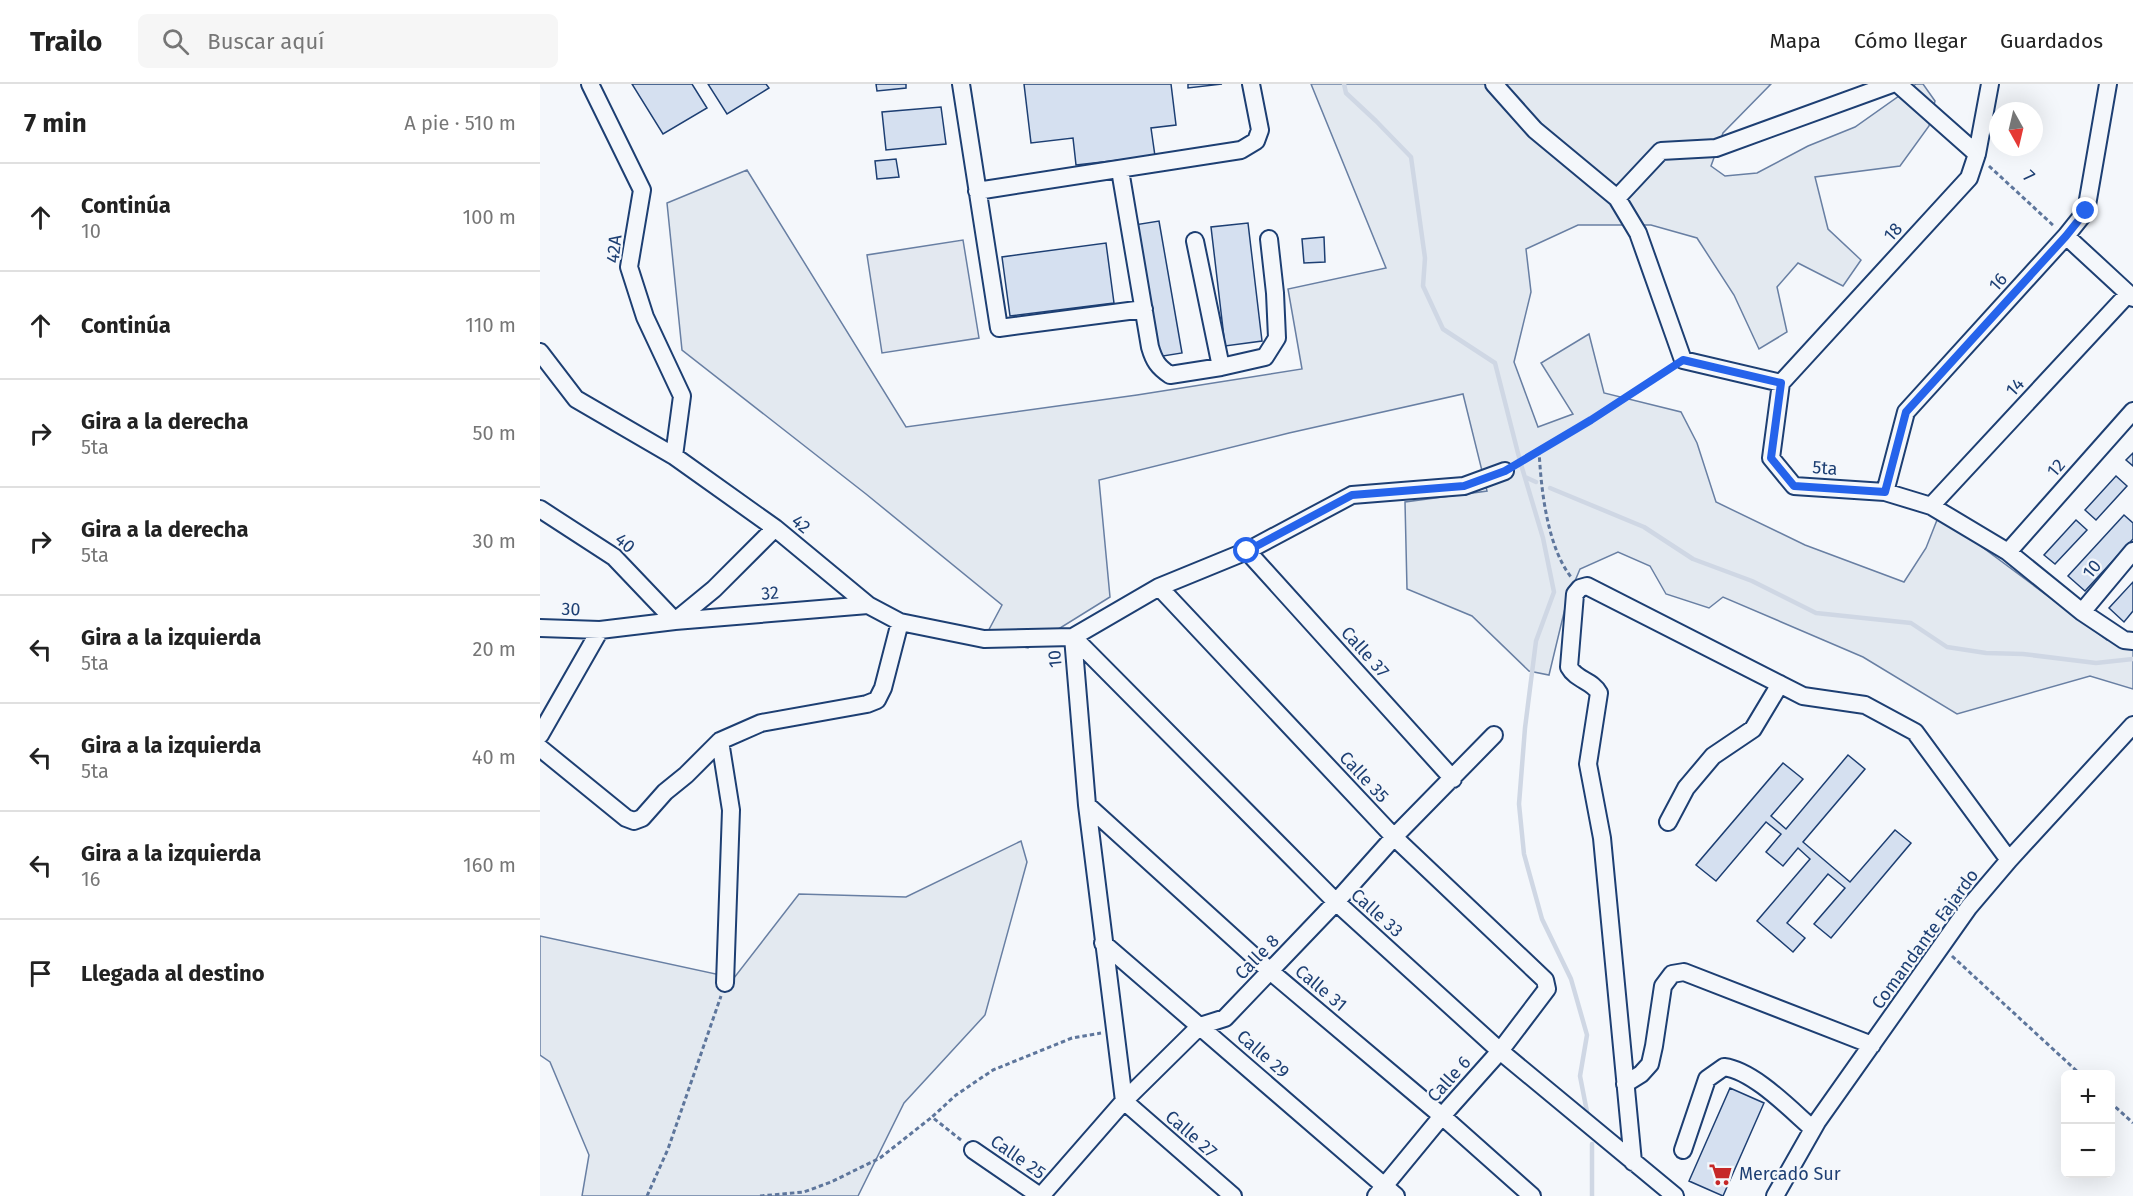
<!DOCTYPE html>
<html lang="es">
<meta charset="utf-8">
<style>
:root{--surface:#fff;--page:#f6f6f6;--text:#222;--muted:#767676;--line:#e0e0e0}
body{margin:0;font-family:"Fira Sans",sans-serif;background:var(--page);color:var(--text)}
.controls{position:absolute;right:18px;bottom:18px;display:grid;overflow:hidden;border-radius:9px;box-shadow:0 6px 24px #0002}
.controls button{width:54px;height:54px;display:grid;place-items:center;padding:0;border:0;border-bottom:2px solid var(--line);background:var(--surface);color:var(--text);font:30px sans-serif}
.compass{position:absolute;left:1449px;top:18px;width:54px;height:54px;border-radius:50%;background:var(--surface);box-shadow:0 6px 24px #0002;rotate:172deg}
.stop{position:absolute;width:18px;height:18px;margin:-14px;border:4px solid #2563eb;border-radius:50%;background:#fff}
.stop.end{background:#2563eb;border-color:#fff;box-shadow:0 2px 6px #0008}
.list{margin:0;padding:0;list-style:none}
h2{display:flex;justify-content:space-between;align-items:center;height:78px;margin:0;padding:0 24px;font-size:26px}
h2 small{font-size:20px;font-weight:400;color:var(--muted)}
.list li{display:grid;grid-template-columns:39px 1fr auto;gap:18px;align-items:center;box-sizing:border-box;height:108px;padding:0 24px;border-top:2px solid var(--line)}
.list b{display:block;font-size:22px;white-space:nowrap}
.list p{margin:0;font-size:20px;white-space:nowrap;color:var(--muted)}
.list em{font-size:20px;font-style:normal;color:var(--muted)}
.icon{flex:none;width:33px;height:33px;fill:none;stroke:currentColor;stroke-width:2;stroke-linecap:round;stroke-linejoin:round}
.map{position:relative;flex:none;width:1593px;height:1112px;overflow:hidden}
header{display:flex;align-items:center;gap:36px;box-sizing:border-box;height:84px;padding:0 30px;background:var(--surface);border-bottom:2px solid var(--line)}
header strong{font-size:28px}
nav{display:flex;gap:33px;margin-inline-start:auto;font-size:21px}
.search{width:420px;height:54px;background:var(--page);display:flex;align-items:center;gap:15px;box-sizing:border-box;padding:0 21px;border-radius:9px;color:var(--muted);font-size:22px}
main{display:flex}
aside{flex:1;background:var(--surface)}
.map>svg:first-child{display:block}
.green{fill:#e3e9f0;stroke:#687fa3;stroke-width:1.5}
.parking{fill:#e3e8f0;stroke:#687fa3;stroke-width:1.5}
.lines{fill:none;stroke-linecap:round;stroke-linejoin:round}
.stream{stroke:#cfd7e4;stroke-width:4.5}
.building{fill:#d5e0f0;stroke:#1d3f73;stroke-width:1.5}
.minor-casing{stroke:#1d3f73;stroke-width:20}
.path{stroke:#5e769c;stroke-width:3;stroke-dasharray:4.5 3;stroke-linecap:butt}
.minor{stroke:#f4f7fb;stroke-width:16}
.route{stroke:#2563eb;stroke-width:8}
.labels{text-anchor:middle;stroke-width:4.5;stroke-linejoin:round;paint-order:stroke}
.street-label{font-size:18px;fill:#1d3f73;stroke:#f4f7fb}
.poi-label{font-size:18px;fill:#1d3f73;stroke:#f4f7fb;text-anchor:start}
</style>
<header>
<strong>Trailo</strong>
<div class="search"><svg class="icon" aria-label="search" viewBox="0 0 24 24"><circle cx="10" cy="10" r="6"/><path d="M15 15l6 6"/></svg>Buscar aquí</div>
<nav><a>Mapa</a><a>Cómo llegar</a><a>Guardados</a></nav>
</header>
<main>
<aside>
<h2>7 min<small>A pie · 510 m</small></h2>
<ul class="list">
<li><svg class="icon" aria-label="ahead" viewBox="0 0 24 24"><path d="M12 20V5M6 11l6-6 6 6"/></svg><div><b>Continúa</b><p>10</p></div><em>100 m</em></li>
<li><svg class="icon" aria-label="ahead" viewBox="0 0 24 24"><path d="M12 20V5M6 11l6-6 6 6"/></svg><div><b>Continúa</b></div><em>110 m</em></li>
<li><svg class="icon" aria-label="right" viewBox="0 0 24 24"><path d="M7 20v-9h11M14 6l5 5-5 5"/></svg><div><b>Gira a la derecha</b><p>5ta</p></div><em>50 m</em></li>
<li><svg class="icon" aria-label="right" viewBox="0 0 24 24"><path d="M7 20v-9h11M14 6l5 5-5 5"/></svg><div><b>Gira a la derecha</b><p>5ta</p></div><em>30 m</em></li>
<li><svg class="icon" aria-label="left" viewBox="0 0 24 24"><path d="M17 20v-9H6M10 6l-5 5 5 5"/></svg><div><b>Gira a la izquierda</b><p>5ta</p></div><em>20 m</em></li>
<li><svg class="icon" aria-label="left" viewBox="0 0 24 24"><path d="M17 20v-9H6M10 6l-5 5 5 5"/></svg><div><b>Gira a la izquierda</b><p>5ta</p></div><em>40 m</em></li>
<li><svg class="icon" aria-label="left" viewBox="0 0 24 24"><path d="M17 20v-9H6M10 6l-5 5 5 5"/></svg><div><b>Gira a la izquierda</b><p>16</p></div><em>160 m</em></li>
<li><svg class="icon" aria-label="arrive" viewBox="0 0 24 24"><path d="M6 21V4h12l-3 4 3 4H6"/></svg><div><b>Llegada al destino</b></div></li>
</ul>
</aside>
<div class="map">
<svg width="1593" height="1112" viewBox="0 0 1593 1112">
<rect width="100%" height="100%" fill="#f4f7fb"/>
<path class="green" d="M 771,0 L 1231,0 L 1183,49 L 1171,82 L 1185,92 L 1217,89 L 1268,62 L 1315,43 L 1376,0 L 1383,0 L 1395,17 L 1389,42 L 1360,82 L 1275,93 L 1288,145 L 1321,176 L 1303,202 L 1258,179 L 1237,203 L 1247,248 L 1219,265 L 1194,211 L 1157,154 L 1111,141 L 1038,141 L 986,165 L 991,208 L 974,278 L 998,343 L 1033,330 L 1001,279 L 1049,250 L 1064,309 L 1141,328 L 1157,359 L 1176,418 L 1265,461 L 1364,498 L 1386,464 L 1399,431 L 1567,556 L 1593,560 L 1593,605 L 1550,592 L 1417,630 L 1323,573 L 1183,513 L 1169,524 L 1126,510 L 1110,482 L 1078,468 L 1040,485 L 1027,516 L 1009,591 L 989,587 L 932,532 L 867,505 L 865,418 L 947,407 L 923,310 L 749,349 L 559,396 L 570,513 L 488,564 L 444,555 L 462,521 L 326,410 L 142,266 L 127,119 L 207,86 L 366,343 L 597,311 L 762,285 L 748,205 L 846,184 Z
M 481,757 L 487,778 L 445,931 L 364,1019 L 318,1112 L 42,1112 L 49,1071 L 10,978 L 0,971 L 0,852 L 194,894 L 259,810 L 366,813 Z"/>
<path class="parking" d="M 423,156 L 439,254 L 342,269 L 327,171 Z"/>
<g class="lines">
<path class="stream" d="M 804,0 L 806,9 L 836,37 L 871,73 L 885,174 L 883,202 L 903,245 L 955,279 L 980,377 L 1003,454 L 1014,508 L 996,557 L 985,644 L 979,720 L 984,770 L 1002,835 L 1031,895 L 1047,951 L 1040,992 L 1048,1033
M 985,393 L 996,398
M 1010,404 L 1104,443 L 1153,475 L 1212,497 L 1276,529 L 1371,539 L 1407,563 L 1446,569 L 1483,570 L 1556,579 L 1593,575
M 1052,1060 L 1052,1112"/>
</g>
<path class="building" d="M 92,0 L 152,0 L 167,24 L 123,50 Z
M 168,0 L 226,0 L 229,4 L 187,30 Z
M 336,0 L 366,0 L 366,4 L 337,7 Z
M 484,0 L 631,0 L 636,41 L 611,44 L 615,72 L 536,81 L 533,54 L 491,59 Z
M 648,0 L 682,0 L 648,4 Z
M 401,23 L 406,60 L 346,66 L 342,28 Z
M 356,75 L 359,93 L 337,95 L 335,77 Z
M 619,137 L 642,269 L 617,273 L 594,141 Z
M 708,139 L 722,257 L 685,262 L 671,143 Z
M 784,153 L 785,178 L 764,179 L 762,155 Z
M 566,159 L 574,219 L 470,232 L 462,173 Z
M 1593,369 L 1593,382 L 1586,376 Z
M 1576,392 L 1587,402 L 1556,436 L 1545,426 Z
M 1584,431 L 1593,439 L 1593,455 L 1545,507 L 1528,492 Z
M 1536,436 L 1547,446 L 1515,480 L 1504,471 Z
M 1593,498 L 1593,527 L 1584,538 L 1569,524 Z
M 1308,671 L 1325,685 L 1263,758 L 1310,798 L 1355,746 L 1371,759 L 1291,854 L 1274,840 L 1305,804 L 1288,790 L 1247,839 L 1265,854 L 1253,868 L 1217,837 L 1270,775 L 1258,764 L 1243,782 L 1226,768 L 1241,750 L 1226,738 L 1176,797 L 1156,781 L 1243,679 L 1263,695 L 1231,732 L 1246,745 Z
M 1190,1004 L 1224,1019 L 1183,1112 L 1149,1097 Z"/>
<g class="lines">
<defs>
<path id="minor" d="M 50,0 L 102,106 L 89,183 L 105,233 L 142,312 L 134,372
M 421,0 L 459,244 L 604,225
M 954,0 L 995,46 L 1077,114 L 1098,149 L 1143,276 L 1241,299
M 1358,0 L 1437,70
M 580,86 L 610,263 C 614,277 618,283 630,291 L 681,283 L 725,273 L 737,254 L 735,209 L 729,155
M 437,107 L 701,66 L 716,57 L 720,46 L 711,0
M 1077,114 L 1121,67 L 1176,64 L 1352,0
M 1526,152 L 1593,214
M 655,157 L 681,283
M 0,268 L 36,315 L 134,372 L 235,444 L 328,521 L 360,538 L 444,555 L 533,553 L 619,503 L 707,467 L 812,411 L 924,402 L 965,387
M 1241,299 L 1231,374 L 1254,402 L 1345,408 L 1391,422 L 1468,468 L 1542,528 L 1584,556 L 1593,557
M 1241,299 L 1429,94 L 1437,70 L 1450,0
M 1345,408 L 1366,328 L 1526,152 L 1546,127 L 1568,0
M 1391,422 L 1588,210
M 0,425 L 74,473 L 135,537
M 707,467 L 913,695
M 1468,468 L 1593,327
M 619,503 L 854,753 L 1005,896 L 1007,905 L 960,967 L 902,1032 L 836,1112
M 1542,528 L 1593,467
M 135,537 L 174,505 L 235,444
M 0,544 L 60,546 L 135,537 L 328,521
M 533,553 L 796,818 L 960,967 L 1135,1112
M 533,553 L 547,721 L 584,1017 L 693,1112
M 0,651 L 60,546
M 180,657 L 191,726 L 185,899
M 0,664 L 86,734 L 94,737 L 102,734 L 125,708 L 146,691 L 180,657 L 221,639 L 327,620 L 337,616 L 343,604 L 360,538
M 547,721 L 730,887 L 902,1032 L 992,1112
M 1128,738 L 1146,704 L 1173,672 L 1213,645 L 1240,600
M 563,859 L 856,1112
M 1085,1000 L 1101,990 L 1110,980 L 1114,962 L 1123,902 L 1132,890 L 1144,888 L 1332,961
M 433,1066 L 500,1112
M 1143,1066 L 1167,995 L 1184,983 C 1214,987 1250,1025 1273,1045
M 1093,1078 L 1062,754 L 1048,680 L 1059,609 C 1053,597 1036,596 1029,583 L 1035,510 L 1040,504 L 1047,502 L 1263,612 L 1325,621 L 1375,648 L 1469,776
M 501,1112 L 584,1017 L 660,942 L 685,934 L 796,818 L 854,753 L 954,651
M 1235,1112 L 1277,1038 L 1429,823 L 1469,776 L 1593,641"/>
</defs>
<use href="#minor" class="minor-casing"/>
<path class="path" d="M 1449,82 L 1515,143
M 999,366 C 1001,405 1007,462 1031,493
M 977,380 L 1051,336 L 1132,284
M 1412,872 L 1540,990
M 1570,1018 L 1593,1039
M 421,1056 L 392,1033 L 416,1011 L 453,986 L 532,954 L 561,949
M 107,1112 L 128,1065 L 181,912
M 220,1112 L 264,1108 L 291,1098 L 340,1074 L 392,1033"/>
<use href="#minor" class="minor"/>
</g>
<g class="lines">
<path class="route" d="M 707,467 L 812,411 L 924,402 L 965,387 L 1051,336 L 1143,276 L 1241,299 L 1231,374 L 1254,402 L 1345,408 L 1366,328 L 1526,152 L 1546,127"/>
</g>
<defs>
<symbol id="supermarket-bare" viewBox="-9 -9 18 18"><path d="M-6-5.5h2.5l.6 2H6L4.5 2H-2.5L-4.4-4H-6ZM-1.5 3.2a1.3 1.3 0 1 0 .1 0ZM3 3.2a1.3 1.3 0 1 0 .1 0Z" fill="#c62828" stroke="#f4f7fb" stroke-width="2.5" paint-order="stroke"/></symbol>
</defs>
<g fill-rule="evenodd">
<use href="#supermarket-bare" x="1164" y="1074" width="33" height="33"/>
</g>
<g class="labels">
<g class="street-label">
<text transform="translate(1489 92) rotate(43)" y="6">7</text>
<text transform="translate(1353 148) rotate(-48)" y="6">18</text>
<text transform="translate(74 165) rotate(-84)" y="6">42A</text>
<text transform="translate(1458 198) rotate(-48)" y="6">16</text>
<text transform="translate(1475 303) rotate(-47)" y="6">14</text>
<text transform="translate(1285 384) rotate(4)" y="6">5ta</text>
<text transform="translate(1516 384) rotate(-49)" y="6">12</text>
<text transform="translate(261 440) rotate(39)" y="6">42</text>
<text transform="translate(85 459) rotate(40)" y="6">40</text>
<text transform="translate(1552 485) rotate(-50)" y="6">10</text>
<text transform="translate(230 509) rotate(-5)" y="6">32</text>
<text transform="translate(31 525) rotate(2)" y="6">30</text>
<text transform="translate(825 568) rotate(48)" y="6">Calle 37</text>
<text transform="translate(515 575) rotate(-95)" y="6">10</text>
<text transform="translate(824 693) rotate(47)" y="6">Calle 35</text>
<text transform="translate(837 829) rotate(42)" y="6">Calle 33</text>
<text transform="translate(1385 855) rotate(-54)" y="6">Comandante Fajardo</text>
<text transform="translate(717 873) rotate(-46)" y="6">Calle 8</text>
<text transform="translate(781 904) rotate(40)" y="6">Calle 31</text>
<text transform="translate(723 970) rotate(41)" y="6">Calle 29</text>
<text transform="translate(909 995) rotate(-48)" y="6">Calle 6</text>
<text transform="translate(651 1050) rotate(41)" y="6">Calle 27</text>
<text transform="translate(478 1073) rotate(35)" y="6">Calle 25</text>
</g>
<g class="poi-label">
<text x="1199" y="1096">Mercado Sur</text>
</g>
</g>
</svg>
<div class="controls">
<button>+</button>
<button>−</button>
</div>
<svg class="compass" viewBox="-18 -18 36 36"><path d="M0-13l5 13h-10z" fill="#e53935"/><path d="M0 13l5-13h-10z" fill="#767676"/></svg>
<div class="stop" style="left:707px;top:467px"></div>
<div class="stop end" style="left:1546px;top:127px"></div>
</div>
</main>
